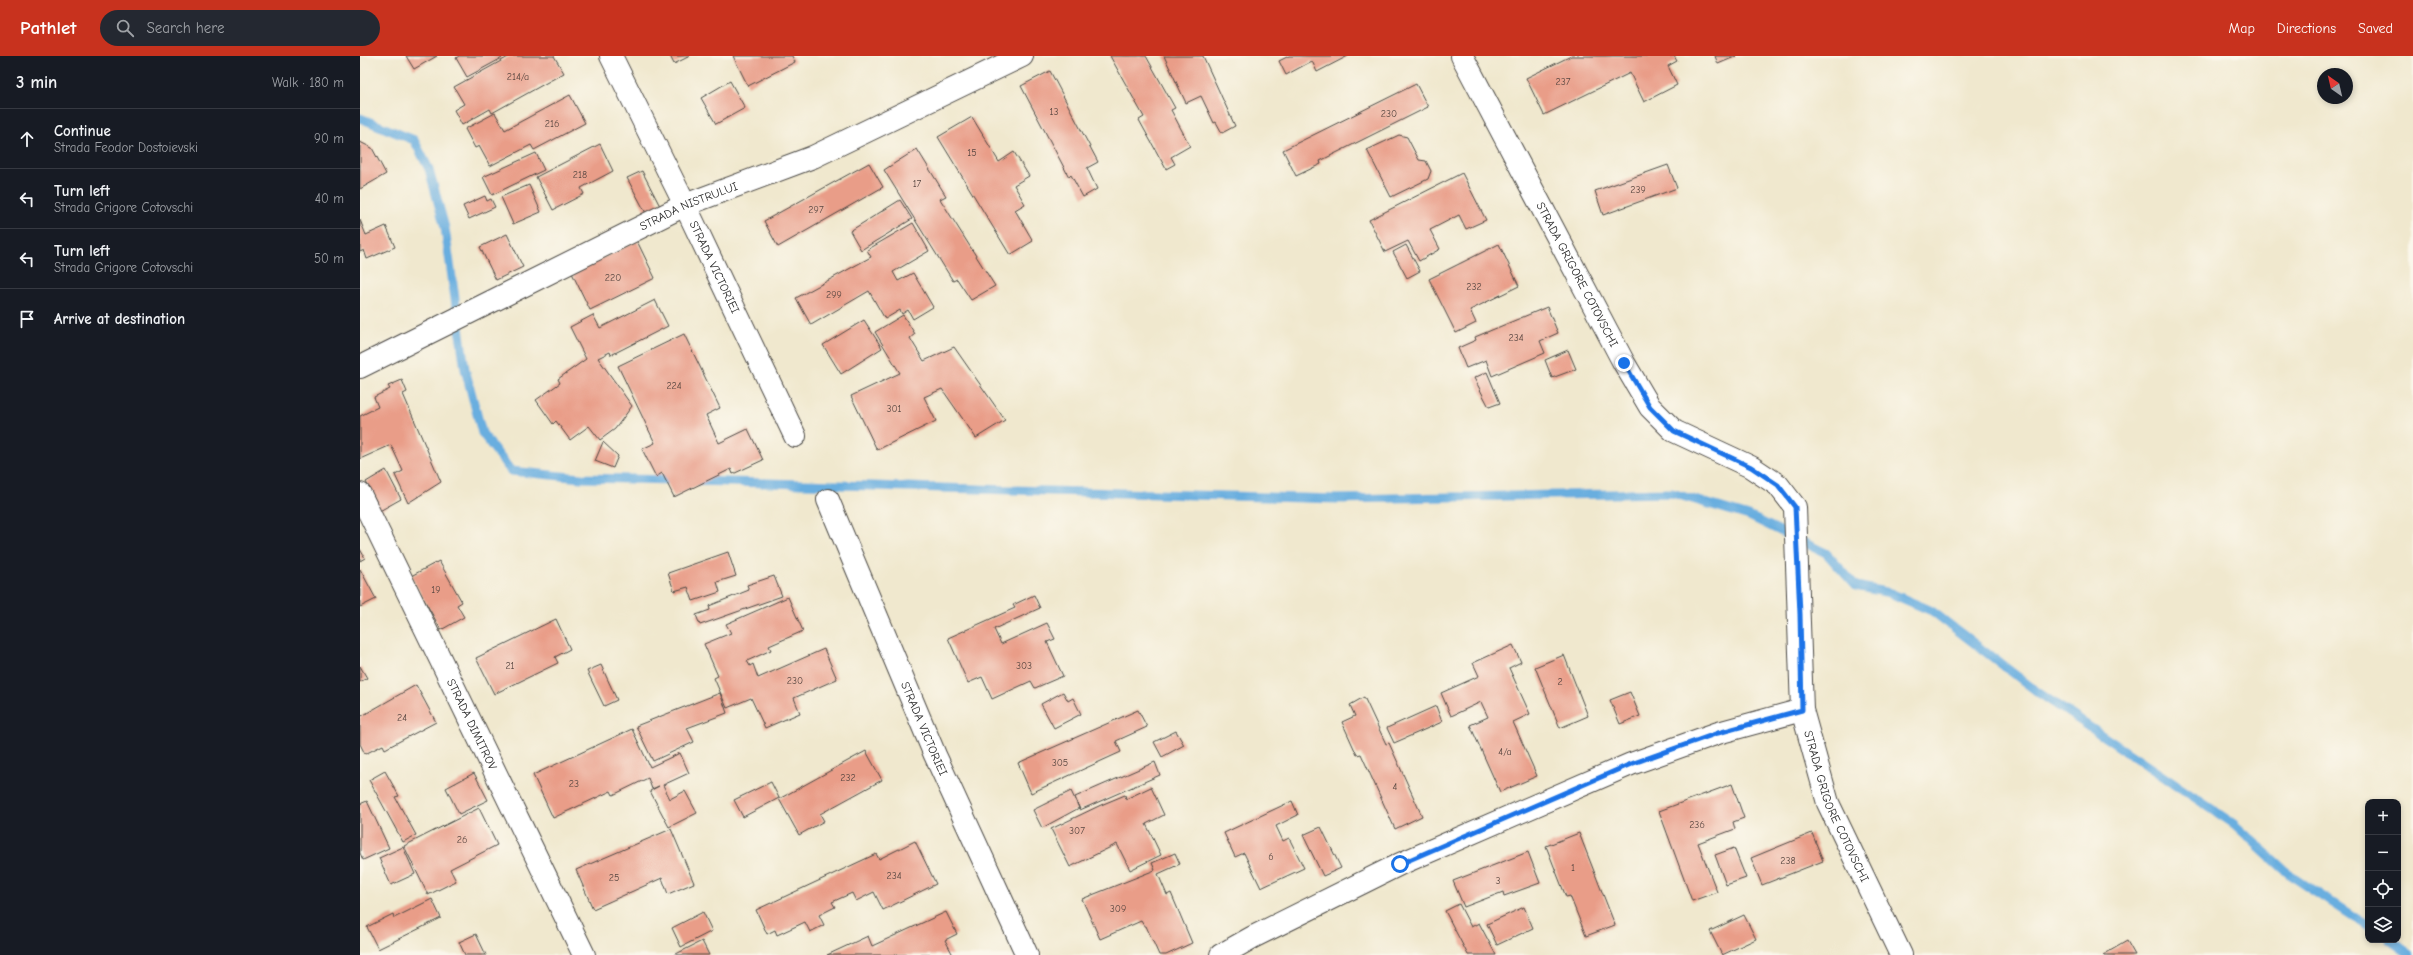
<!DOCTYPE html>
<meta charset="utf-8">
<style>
:root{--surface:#171b24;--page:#242831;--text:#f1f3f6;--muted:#9ea1a6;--line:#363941;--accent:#c8321e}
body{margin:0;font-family:"Comic Neue",sans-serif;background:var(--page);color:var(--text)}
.controls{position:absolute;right:12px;bottom:12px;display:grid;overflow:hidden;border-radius:8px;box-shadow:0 2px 6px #0003}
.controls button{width:36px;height:36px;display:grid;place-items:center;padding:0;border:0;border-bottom:1px solid var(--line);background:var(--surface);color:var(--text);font:20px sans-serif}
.compass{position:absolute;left:1957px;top:12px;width:36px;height:36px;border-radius:50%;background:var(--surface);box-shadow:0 2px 6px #0003;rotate:326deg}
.stop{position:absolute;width:12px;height:12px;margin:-9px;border:3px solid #1a73e8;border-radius:50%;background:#fff}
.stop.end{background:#1a73e8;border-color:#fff;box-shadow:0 1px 4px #0008}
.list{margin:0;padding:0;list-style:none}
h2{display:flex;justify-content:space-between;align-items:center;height:52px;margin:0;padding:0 16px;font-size:17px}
h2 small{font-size:13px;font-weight:400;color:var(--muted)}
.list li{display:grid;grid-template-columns:26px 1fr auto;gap:12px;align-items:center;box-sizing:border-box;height:60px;padding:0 16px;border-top:1px solid var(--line)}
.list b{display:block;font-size:15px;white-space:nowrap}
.list p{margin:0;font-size:13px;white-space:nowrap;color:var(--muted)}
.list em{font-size:13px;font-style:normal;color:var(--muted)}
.icon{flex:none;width:22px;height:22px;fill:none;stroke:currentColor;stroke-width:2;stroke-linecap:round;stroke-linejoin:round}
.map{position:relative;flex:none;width:2053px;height:899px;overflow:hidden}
header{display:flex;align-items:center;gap:24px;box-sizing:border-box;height:56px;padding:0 20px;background:var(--accent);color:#fff}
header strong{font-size:19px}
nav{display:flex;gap:22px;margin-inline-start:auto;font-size:14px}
.search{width:280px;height:36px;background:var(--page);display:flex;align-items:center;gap:10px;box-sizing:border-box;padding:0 14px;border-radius:22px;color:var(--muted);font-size:15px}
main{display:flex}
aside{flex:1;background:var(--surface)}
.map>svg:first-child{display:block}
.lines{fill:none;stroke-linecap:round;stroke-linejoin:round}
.stream{stroke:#69aedf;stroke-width:9}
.building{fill:#e99d88}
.street-casing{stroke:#494743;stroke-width:24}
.street{stroke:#fff;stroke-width:22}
.route{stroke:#1a73e8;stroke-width:5}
.labels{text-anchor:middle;stroke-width:3;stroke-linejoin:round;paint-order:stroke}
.number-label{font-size:10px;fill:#5a4842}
.street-label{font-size:12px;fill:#2b2b2b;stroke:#fbf7ec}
</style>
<header>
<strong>Pathlet</strong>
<div class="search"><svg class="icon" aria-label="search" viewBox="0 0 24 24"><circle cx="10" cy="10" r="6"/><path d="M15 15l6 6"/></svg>Search here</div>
<nav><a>Map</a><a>Directions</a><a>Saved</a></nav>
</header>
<main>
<aside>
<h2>3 min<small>Walk · 180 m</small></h2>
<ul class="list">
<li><svg class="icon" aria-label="ahead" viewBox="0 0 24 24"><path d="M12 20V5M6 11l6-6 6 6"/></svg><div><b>Continue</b><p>Strada Feodor Dostoievski</p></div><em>90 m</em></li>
<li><svg class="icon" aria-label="left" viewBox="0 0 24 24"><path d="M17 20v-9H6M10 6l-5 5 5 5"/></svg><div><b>Turn left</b><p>Strada Grigore Cotovschi</p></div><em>40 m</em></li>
<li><svg class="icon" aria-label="left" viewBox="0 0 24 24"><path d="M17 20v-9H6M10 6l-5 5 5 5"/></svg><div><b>Turn left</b><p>Strada Grigore Cotovschi</p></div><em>50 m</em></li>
<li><svg class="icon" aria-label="arrive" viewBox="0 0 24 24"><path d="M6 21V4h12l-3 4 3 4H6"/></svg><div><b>Arrive at destination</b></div></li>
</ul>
</aside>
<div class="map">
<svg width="2053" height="899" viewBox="0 0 2053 899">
<rect width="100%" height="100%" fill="#fbf7ec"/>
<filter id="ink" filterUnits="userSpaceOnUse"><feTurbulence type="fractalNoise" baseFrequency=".025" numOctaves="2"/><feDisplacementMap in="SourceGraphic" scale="8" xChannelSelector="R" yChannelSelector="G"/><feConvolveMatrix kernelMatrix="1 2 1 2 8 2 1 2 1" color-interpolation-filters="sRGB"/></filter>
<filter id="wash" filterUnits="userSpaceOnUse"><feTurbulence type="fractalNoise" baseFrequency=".012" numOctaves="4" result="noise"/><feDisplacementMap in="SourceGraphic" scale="16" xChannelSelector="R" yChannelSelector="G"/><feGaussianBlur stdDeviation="0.9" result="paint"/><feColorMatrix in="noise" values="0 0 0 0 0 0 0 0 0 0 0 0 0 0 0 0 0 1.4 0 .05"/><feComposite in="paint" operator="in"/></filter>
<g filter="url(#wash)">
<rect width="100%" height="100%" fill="#f0e8ce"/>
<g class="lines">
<path class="stream" d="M 0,62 L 54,84 L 69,113 L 85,172 L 105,313 L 122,377 L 151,415 L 221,422 L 317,424
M 334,425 L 977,443 L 1312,437 L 1389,460 L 1466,497 L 1496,530 L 1530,537 L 1572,555 L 1679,637 L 1874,768 L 1930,819 L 2008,870
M 2030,884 L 2051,899"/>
</g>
<g id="blocks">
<path class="building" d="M 46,0 L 77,0 L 54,13 Z
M 99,0 L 141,0 L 142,2 L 107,21 L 96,2 Z
M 150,0 L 194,0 L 204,17 L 132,57 L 130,53 L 102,69 L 94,54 L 104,48 L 94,31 Z
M 310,0 L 330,0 L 314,8 Z
M 373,0 L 432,0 L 435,6 L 388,30 Z
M 750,0 L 786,0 L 815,52 L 811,54 L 830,90 L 811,101 L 815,108 L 806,113 L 779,64 L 784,61 Z
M 804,0 L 843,0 L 875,70 L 862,77 L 856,66 L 854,67 L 841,40 L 826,47 Z
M 929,0 L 988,0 L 957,16 L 952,5 L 926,19 L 919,5 Z
M 1211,0 L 1314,0 L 1317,5 L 1308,10 L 1317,29 L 1284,46 L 1270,17 L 1184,59 L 1166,22 Z
M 1355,0 L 1377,0 L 1358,8 Z
M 690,15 L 738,106 L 727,112 L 737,133 L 723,141 L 711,119 L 709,121 L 661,30 Z
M 370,25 L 385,52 L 356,68 L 341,42 Z
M 1056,28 L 1068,51 L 960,105 L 961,108 L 936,120 L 923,94 Z
M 210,39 L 225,67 L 174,94 L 171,89 L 130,110 L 119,90 L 115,92 L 105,73 L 135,57 L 145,74 Z
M 612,61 L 639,106 L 654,96 L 669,120 L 654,129 L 665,148 L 655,154 L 673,185 L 650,199 L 578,81 Z
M 1039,79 L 1047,81 L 1059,104 L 1066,105 L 1071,115 L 1068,123 L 1031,141 L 1007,94 Z
M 0,86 L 12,92 L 26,118 L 0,133 Z
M 240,88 L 253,115 L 221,132 L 224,138 L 193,154 L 176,121 Z
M 557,93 L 586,140 L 580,143 L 635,230 L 611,244 L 597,223 L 593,225 L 524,114 Z
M 176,97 L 184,114 L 132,139 L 123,121 Z
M 509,107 L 523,131 L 418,191 L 404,165 Z
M 1308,109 L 1317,132 L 1243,159 L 1235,135 Z
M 282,115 L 302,154 L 288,161 L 267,122 Z
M 1102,117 L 1126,164 L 1106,173 L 1099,159 L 1070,174 L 1080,193 L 1059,205 L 1048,185 L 1025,196 L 1009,164 Z
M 169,129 L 181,156 L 153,168 L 141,141 Z
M 125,140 L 127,145 L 131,143 L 135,151 L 109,163 L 103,150 Z
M 540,144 L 552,163 L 501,194 L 490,175 Z
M 0,164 L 6,179 L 26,170 L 35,191 L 7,203 L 4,194 L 0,196 Z
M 553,167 L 569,195 L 533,216 L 538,225 L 553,217 L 573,251 L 553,263 L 548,254 L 542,258 L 540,254 L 525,263 L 509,235 L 451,269 L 436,242 L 511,201 L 507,194 Z
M 147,178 L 163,211 L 136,224 L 120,191 Z
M 277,185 L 295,222 L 230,254 L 212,217 Z
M 1139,188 L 1159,230 L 1110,254 L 1116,267 L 1096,277 L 1069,223 Z
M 1046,189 L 1060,215 L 1047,222 L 1033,196 Z
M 295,244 L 308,270 L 251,299 L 250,296 L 238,302 L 272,350 L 255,373 L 240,384 L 229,370 L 210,384 L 196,365 L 193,368 L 176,344 L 200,327 L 198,323 L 226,303 L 210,271 L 233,259 L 240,272 Z
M 1187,251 L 1198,277 L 1180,285 L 1185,297 L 1132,320 L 1126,304 L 1106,312 L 1098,292 L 1116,284 L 1115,281 Z
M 543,259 L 555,278 L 550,282 L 564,305 L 594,291 L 645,364 L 616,382 L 582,333 L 564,341 L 576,365 L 517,394 L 491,340 L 540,317 L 515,276 Z
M 504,264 L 522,292 L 481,318 L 463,289 Z
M 324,278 L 360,352 L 346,359 L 359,387 L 388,373 L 403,404 L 373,418 L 371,413 L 314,441 L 302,417 L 296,421 L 282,393 L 295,387 L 258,310 Z
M 1208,294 L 1216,313 L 1192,322 L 1185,304 Z
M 1127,316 L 1140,347 L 1129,351 L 1114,322 Z
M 42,324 L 47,336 L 43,338 L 81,426 L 48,447 L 35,419 L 43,415 L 31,389 L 0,403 L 0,360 L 18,351 L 14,341 L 30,333 L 28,330 Z
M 243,386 L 258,400 L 253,412 L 235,405 Z
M 26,414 L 41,443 L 16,457 L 10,448 L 16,445 L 6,426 Z
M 0,493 L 5,502 L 0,505 Z
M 368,496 L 376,520 L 357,526 L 360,536 L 333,545 L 328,531 L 314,535 L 308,517 Z
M 79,505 L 102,546 L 97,549 L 104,561 L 81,574 L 51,520 Z
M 0,513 L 16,543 L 0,551 Z
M 414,520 L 422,540 L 340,569 L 336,559 L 350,554 L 349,550 L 389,534 L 387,529 Z
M 674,539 L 680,552 L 634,573 L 641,588 L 687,567 L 695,583 L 687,586 L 703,620 L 675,632 L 671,625 L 632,643 L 622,621 L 608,627 L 588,582 L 655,552 L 653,549 Z
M 428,541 L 443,575 L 409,590 L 411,594 L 387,605 L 390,610 L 393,608 L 398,622 L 464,593 L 477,623 L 434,642 L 440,657 L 405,672 L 391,642 L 367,652 L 354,622 L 358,620 L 344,588 L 371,577 L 366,568 Z
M 196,563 L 210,593 L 195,601 L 198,607 L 134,638 L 116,602 Z
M 1153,589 L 1161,606 L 1149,612 L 1170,658 L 1153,666 L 1177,720 L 1140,736 L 1110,669 L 1128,661 L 1121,646 L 1091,660 L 1081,637 L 1119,620 L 1113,607 Z
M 1204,599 L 1228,660 L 1200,672 L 1175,611 Z
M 241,609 L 257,644 L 244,650 L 227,615 Z
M 0,610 L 7,622 L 0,626 Z
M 56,629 L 76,666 L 25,693 L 23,689 L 5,698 L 0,688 L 0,661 Z
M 703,636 L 708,645 L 713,642 L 721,658 L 694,672 L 681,648 Z
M 1270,636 L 1280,660 L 1260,668 L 1250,644 Z
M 360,637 L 367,657 L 327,672 L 334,686 L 293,705 L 276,670 Z
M 1004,641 L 1026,688 L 1029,687 L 1062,760 L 1035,773 L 1001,698 L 997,699 L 982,666 L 995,660 L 990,649 Z
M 1076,650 L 1082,666 L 1034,687 L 1027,672 Z
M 778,654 L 787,671 L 756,685 L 761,696 L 671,737 L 658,707 Z
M 272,673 L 290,711 L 320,697 L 329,717 L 303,729 L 310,743 L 325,735 L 337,757 L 309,771 L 290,735 L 299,730 L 292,733 L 288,722 L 253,739 L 251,735 L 193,762 L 173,719 Z
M 816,675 L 824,689 L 802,701 L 794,686 Z
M 506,695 L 522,724 L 460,758 L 464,765 L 439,779 L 419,743 Z
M 795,706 L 800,719 L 720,754 L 715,741 Z
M 25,715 L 39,740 L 35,741 L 56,779 L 43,786 L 9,724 Z
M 114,717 L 128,744 L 99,758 L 86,732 Z
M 411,726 L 419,742 L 383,761 L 374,744 Z
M 1372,728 L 1384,762 L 1373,766 L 1375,773 L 1338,787 L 1357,836 L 1332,845 L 1299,755 Z
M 791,731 L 804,759 L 786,768 L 801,799 L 770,814 L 757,788 L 710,811 L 691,773 L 741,749 L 765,739 L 766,743 Z
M 711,735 L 719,752 L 682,772 L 673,754 Z
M 7,745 L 29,792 L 3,804 L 0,797 L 0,748 Z
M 932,745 L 938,759 L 916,770 L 923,785 L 929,782 L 944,812 L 901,832 L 884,797 L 875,801 L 864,777 Z
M 119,752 L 137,789 L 90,813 L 96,825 L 68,839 L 44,790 Z
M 961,771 L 981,812 L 963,820 L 943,779 Z
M 311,773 L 334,827 L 308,838 L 302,822 L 233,853 L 216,814 Z
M 1219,777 L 1255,869 L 1226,880 L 1210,840 L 1206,841 L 1186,790 Z
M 1452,777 L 1463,805 L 1402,829 L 1391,802 Z
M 555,785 L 576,828 L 523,854 L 514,836 L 496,845 L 492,837 L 472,846 L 475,851 L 459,859 L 464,869 L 450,876 L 445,866 L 417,879 L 415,874 L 407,878 L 396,854 L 516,798 L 519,803 Z
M 43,791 L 55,818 L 31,829 L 19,802 Z
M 1374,792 L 1386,822 L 1366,829 L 1355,799 Z
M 1168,796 L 1180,827 L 1144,840 L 1143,836 L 1104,851 L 1093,825 Z
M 815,797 L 820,808 L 798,818 L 807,839 L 811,837 L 832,887 L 806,899 L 799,899 L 786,870 L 784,870 L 781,865 L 740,883 L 722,843 L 795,814 L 792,807 Z
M 72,843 L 81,862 L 18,893 L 7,871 L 33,858 L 34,862 Z
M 1099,848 L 1111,871 L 1119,867 L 1136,899 L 1108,899 L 1085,855 Z
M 1164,851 L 1173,872 L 1137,889 L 1127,868 Z
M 343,856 L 352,875 L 321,891 L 312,872 Z
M 586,856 L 597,878 L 585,884 L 593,899 L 467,899 L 508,880 L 512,890 Z
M 1384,859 L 1396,883 L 1362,899 L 1350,875 Z
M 116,878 L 126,899 L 105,899 L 99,886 Z
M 342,885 L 349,899 L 314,899 Z
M 1767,885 L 1775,899 L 1743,899 Z"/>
</g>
</g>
<g filter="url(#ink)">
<use href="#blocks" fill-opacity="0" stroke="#494743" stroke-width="1"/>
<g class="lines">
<defs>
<g id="street">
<path id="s1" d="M 251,0 L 325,149 L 435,380"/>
<path id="s2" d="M 1102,0 L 1264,307 L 1290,351 L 1314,375 L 1391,411 L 1418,429 L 1435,451 L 1442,654 L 1468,747 L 1541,899"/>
<path id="s3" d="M 0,311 L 325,149 L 453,101 L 662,0"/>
<path id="s4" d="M 0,438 L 224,899"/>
<path id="s5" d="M 468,444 L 575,699 L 667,899"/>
<path d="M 861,899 L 893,881 L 1040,808 L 1271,708 L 1358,677 L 1442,654"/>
</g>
</defs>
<use href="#street" class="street-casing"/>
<use href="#street" class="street"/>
</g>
</g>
<g class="lines" filter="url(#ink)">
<path class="route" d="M 1040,808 L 1271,708 L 1358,677 L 1442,654 L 1440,558 L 1435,451 L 1418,429 L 1391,411 L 1314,375 L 1290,351 L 1264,307"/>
</g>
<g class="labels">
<g class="number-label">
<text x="158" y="24">214/a</text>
<text x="1203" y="29">237</text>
<text x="694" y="59">13</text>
<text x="1029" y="61">230</text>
<text x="192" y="71">216</text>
<text x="612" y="100">15</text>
<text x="220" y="122">218</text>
<text x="557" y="131">17</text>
<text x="1278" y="137">239</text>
<text x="456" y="157">297</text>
<text x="253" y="225">220</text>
<text x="1114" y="234">232</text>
<text x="474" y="242">299</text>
<text x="1156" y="285">234</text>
<text x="314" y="333">224</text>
<text x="534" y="356">301</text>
<text x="76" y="537">19</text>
<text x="150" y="613">21</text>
<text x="664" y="613">303</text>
<text x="435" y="628">230</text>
<text x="1200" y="629">2</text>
<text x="42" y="665">24</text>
<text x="1145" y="699">4/a</text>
<text x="700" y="710">305</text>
<text x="488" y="725">232</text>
<text x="214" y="731">23</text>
<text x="1035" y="734">4</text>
<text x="1337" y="772">236</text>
<text x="717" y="778">307</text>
<text x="102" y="787">26</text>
<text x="911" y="804">6</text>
<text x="1428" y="808">238</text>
<text x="1213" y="815">1</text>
<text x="534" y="823">234</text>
<text x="254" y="825">25</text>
<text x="1138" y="828">3</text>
<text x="758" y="856">309</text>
</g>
<g class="street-label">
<text dy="4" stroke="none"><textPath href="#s3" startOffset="366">STRADA NISTRULUI</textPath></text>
<text dy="4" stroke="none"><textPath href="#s1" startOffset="235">STRADA VICTORIEI</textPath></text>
<text dy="4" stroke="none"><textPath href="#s2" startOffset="247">STRADA GRIGORE COTOVSCHI</textPath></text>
<text dy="4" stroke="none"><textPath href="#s4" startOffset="256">STRADA DIMITROV</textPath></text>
<text dy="4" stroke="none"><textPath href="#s5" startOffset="248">STRADA VICTORIEI</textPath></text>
<text dy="4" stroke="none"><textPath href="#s2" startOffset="883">STRADA GRIGORE COTOVSCHI</textPath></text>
</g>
</g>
</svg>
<div class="controls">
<button>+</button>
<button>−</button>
<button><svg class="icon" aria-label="locate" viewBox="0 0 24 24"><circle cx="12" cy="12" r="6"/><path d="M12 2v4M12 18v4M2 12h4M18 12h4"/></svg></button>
<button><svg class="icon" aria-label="layers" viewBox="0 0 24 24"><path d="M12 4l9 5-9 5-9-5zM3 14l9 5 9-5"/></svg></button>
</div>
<svg class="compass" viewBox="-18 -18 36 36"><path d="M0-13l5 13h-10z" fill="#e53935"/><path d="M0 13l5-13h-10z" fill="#9ea1a6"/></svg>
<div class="stop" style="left:1040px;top:808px"></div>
<div class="stop end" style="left:1264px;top:307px"></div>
</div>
</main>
